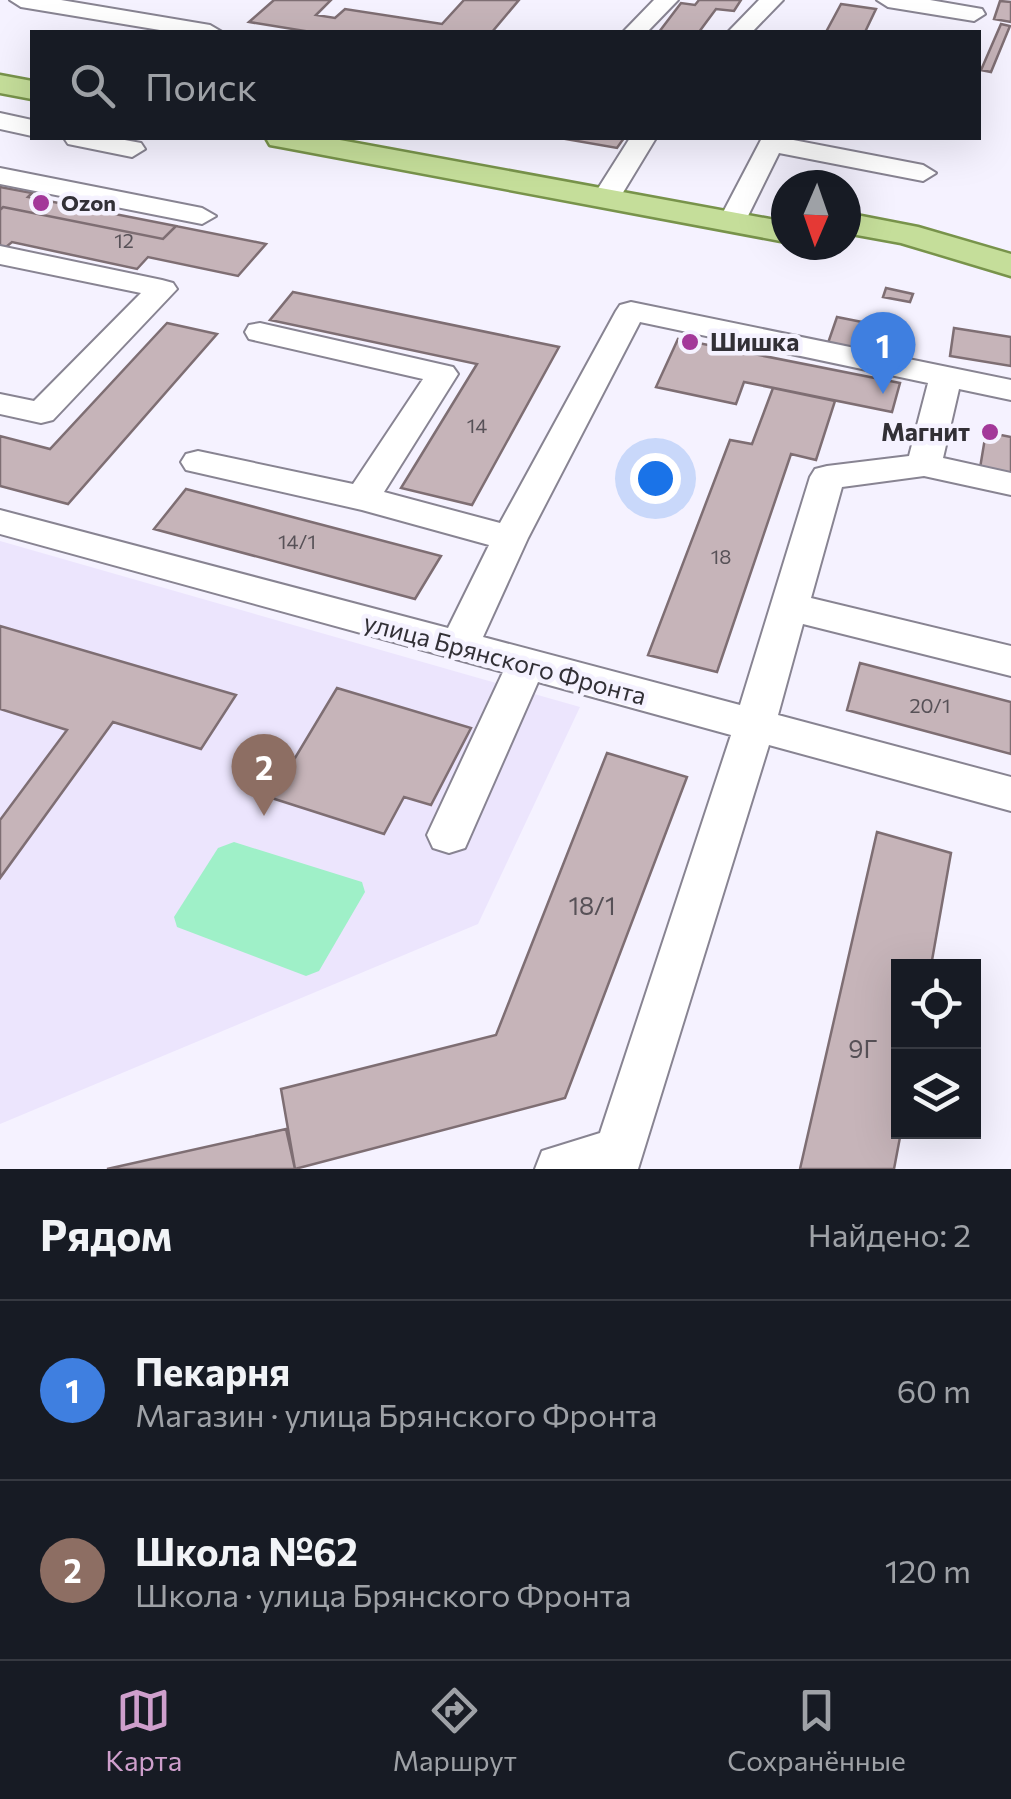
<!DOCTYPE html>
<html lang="ru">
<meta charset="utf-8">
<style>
:root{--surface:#171b24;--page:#20242c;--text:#f1f3f6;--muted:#9ea1a6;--line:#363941;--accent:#ce9fcc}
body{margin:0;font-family:Commissioner,sans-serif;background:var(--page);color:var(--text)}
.controls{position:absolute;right:30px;bottom:30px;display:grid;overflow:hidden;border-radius:0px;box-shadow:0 10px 40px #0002}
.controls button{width:90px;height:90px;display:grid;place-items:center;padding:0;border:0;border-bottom:2px solid var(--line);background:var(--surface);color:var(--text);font:50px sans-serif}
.compass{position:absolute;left:771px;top:170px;width:90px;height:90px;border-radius:50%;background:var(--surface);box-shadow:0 10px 40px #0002;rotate:182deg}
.you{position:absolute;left:655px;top:478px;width:35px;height:35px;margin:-25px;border:8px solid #fff;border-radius:50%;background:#1a73e8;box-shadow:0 0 0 15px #1a73e833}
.badge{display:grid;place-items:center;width:65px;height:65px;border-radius:50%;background:var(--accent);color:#fff;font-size:32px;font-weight:700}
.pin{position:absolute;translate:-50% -82px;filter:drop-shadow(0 2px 5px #0008)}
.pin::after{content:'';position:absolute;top:52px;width:35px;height:30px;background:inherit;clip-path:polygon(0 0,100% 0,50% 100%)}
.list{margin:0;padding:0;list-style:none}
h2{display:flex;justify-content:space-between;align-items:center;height:130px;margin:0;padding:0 40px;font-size:42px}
h2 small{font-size:32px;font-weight:400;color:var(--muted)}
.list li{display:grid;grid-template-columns:65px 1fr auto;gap:30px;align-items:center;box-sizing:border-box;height:180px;padding:0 40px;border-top:2px solid var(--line)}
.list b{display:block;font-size:38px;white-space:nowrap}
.list p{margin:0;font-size:32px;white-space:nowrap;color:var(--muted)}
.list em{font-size:32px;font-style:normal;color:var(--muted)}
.icon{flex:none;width:55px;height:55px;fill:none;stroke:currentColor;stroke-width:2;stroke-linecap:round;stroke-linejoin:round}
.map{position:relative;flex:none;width:1011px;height:1169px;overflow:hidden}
.search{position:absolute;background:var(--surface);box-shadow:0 10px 40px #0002;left:30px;right:30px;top:30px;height:110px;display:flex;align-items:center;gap:25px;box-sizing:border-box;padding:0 35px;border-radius:0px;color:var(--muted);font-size:38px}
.sheet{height:490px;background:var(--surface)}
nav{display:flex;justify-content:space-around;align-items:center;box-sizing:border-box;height:140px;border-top:2px solid var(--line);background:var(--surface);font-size:28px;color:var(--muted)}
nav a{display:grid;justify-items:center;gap:5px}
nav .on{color:var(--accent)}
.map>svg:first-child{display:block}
.built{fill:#ece5fd}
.green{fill:#9ff0c8}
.building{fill:#c6b4b9;stroke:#7e6e73;stroke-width:2.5}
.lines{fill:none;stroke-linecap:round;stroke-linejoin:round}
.minor-casing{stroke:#888492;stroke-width:4}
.major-casing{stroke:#78934b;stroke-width:5}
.minor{fill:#fff;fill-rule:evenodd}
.major{fill:#c5de9a;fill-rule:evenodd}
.poi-dot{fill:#a33899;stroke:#f5f2ff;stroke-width:4}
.labels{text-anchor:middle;stroke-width:9;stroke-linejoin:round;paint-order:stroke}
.number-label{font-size:20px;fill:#575157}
.far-poi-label{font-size:22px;font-weight:bold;fill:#323036;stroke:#f5f2ff;text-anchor:start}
.poi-label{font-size:25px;font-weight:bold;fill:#323036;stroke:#f5f2ff;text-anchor:start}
.street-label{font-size:25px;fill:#323036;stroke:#f5f2ff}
.near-number-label{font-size:25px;fill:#575157}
</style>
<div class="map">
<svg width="1011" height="1169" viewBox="0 0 1011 1169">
<rect width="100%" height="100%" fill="#f5f2ff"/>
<path class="built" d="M 0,541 L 580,707 L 478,924 L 0,1124 Z"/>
<path class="green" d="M 234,842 L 362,882 L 365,892 L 319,971 L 306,976 L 177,927 L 174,917 L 218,848 Z"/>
<path class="building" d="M 274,0 L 331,0 L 316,15 L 335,18 L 345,9 L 442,24 L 464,0 L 519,0 L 492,32 L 311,32 L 249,22 Z
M 699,0 L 741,0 L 734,11 L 716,9 L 699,32 L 659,32 L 681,3 L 695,5 Z
M 1000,1 L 1011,2 L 1011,22 L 994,19 Z
M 841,4 L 876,9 L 865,32 L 826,32 Z
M 1001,24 L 1010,26 L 991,72 L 981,70 Z
M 560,138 L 624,138 L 617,148 Z
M 0,187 L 32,193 L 28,197 L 176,226 L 163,239 L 3,207 L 0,210 Z
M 3,207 L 163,239 L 176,226 L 266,244 L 238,276 L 148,257 L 137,269 L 12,242 L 6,247 L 0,246 L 0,210 Z
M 886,288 L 913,294 L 910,302 L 883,297 Z
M 293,292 L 559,347 L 472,505 L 401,488 L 477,364 L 270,320 Z
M 837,317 L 907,331 L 899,357 L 828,343 Z
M 167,323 L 217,334 L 68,504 L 0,486 L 0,436 L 50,449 Z
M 954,328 L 1011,337 L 1011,366 L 950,356 Z
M 678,339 L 900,383 L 892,412 L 744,382 L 736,404 L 656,387 Z
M 773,388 L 835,401 L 816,460 L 791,454 L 717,672 L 648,655 L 730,440 L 752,444 Z
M 986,432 L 1011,437 L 1011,475 L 980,468 Z
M 186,489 L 441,556 L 415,599 L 154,529 Z
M 0,626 L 236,695 L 201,749 L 113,722 L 0,878 L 0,820 L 67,730 L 0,709 Z
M 860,663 L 1011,702 L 1011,754 L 847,710 Z
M 337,688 L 471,728 L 431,805 L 404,797 L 384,834 L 253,792 L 277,753 L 295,758 Z
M 607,753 L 687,777 L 565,1098 L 295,1169 L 281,1089 L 496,1035 Z
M 877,832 L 951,853 L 931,966 L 898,966 L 901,1132 L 894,1169 L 800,1169 Z
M 286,1129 L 295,1169 L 107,1169 Z"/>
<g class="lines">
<defs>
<path id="minor" d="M 10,0 L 61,0 L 210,25 L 222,32 L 172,32 L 21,7 Z
M 654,0 L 678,0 L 647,32 L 623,32 Z
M 759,0 L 783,0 L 752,32 L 728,32 Z
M 877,0 L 930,0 L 982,9 L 985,14 L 974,21 L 888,7 Z
M 0,113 L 32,120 L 32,136 L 0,129 Z
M 64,138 L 114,138 L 141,143 L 145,149 L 132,157 L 68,144 Z
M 630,138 L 656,138 L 616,204 L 596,204 L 592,198 Z
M 762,138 L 783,138 L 923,165 L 936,173 L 923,181 L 779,153 L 742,228 L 722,228 L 718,222 Z
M 0,168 L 202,208 L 216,216 L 202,224 L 0,184 Z
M 0,246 L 162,280 L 173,283 L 177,289 L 53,420 L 41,423 L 0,414 L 0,394 L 34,401 L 141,293 L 0,264 Z
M 631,302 L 1011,380 L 1011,400 L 959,389 L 943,458 L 1011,473 L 1011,495 L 924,476 L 842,487 L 811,598 L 1011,646 L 1011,676 L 803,624 L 778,715 L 1011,777 L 1011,811 L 769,745 L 638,1169 L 535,1169 L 542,1151 L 600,1133 L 731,735 L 538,682 L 465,848 L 449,853 L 433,848 L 427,835 L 503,672 L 0,534 L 0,510 L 448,628 L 489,545 L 362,510 L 186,470 L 181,462 L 186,454 L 198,451 L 353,484 L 423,379 L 249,339 L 245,332 L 249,325 L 260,323 L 453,367 L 458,374 L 384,492 L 500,523 L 616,311 L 620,305 ZM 640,322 L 928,383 L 909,456 L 827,466 L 815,469 L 810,477 L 740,705 L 483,637 L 528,538 Z"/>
<path id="major" d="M 0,75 L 32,81 L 32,99 L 0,93 Z
M 266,138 L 329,138 L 786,222 L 786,242 L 281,147 L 270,145 Z
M 846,213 L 918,227 L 1011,254 L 1011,276 L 901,243 L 846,233 Z"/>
</defs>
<use href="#minor" class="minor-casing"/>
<use href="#major" class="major-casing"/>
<use href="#minor" class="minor"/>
<use href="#major" class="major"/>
</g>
<g class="poi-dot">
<circle cx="41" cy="203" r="10"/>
<circle cx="690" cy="342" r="10"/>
<circle cx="990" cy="432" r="10"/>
</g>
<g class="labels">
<g class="number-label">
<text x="124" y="248">12</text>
<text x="477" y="433">14</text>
<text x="297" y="549">14/1</text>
<text x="721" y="564">18</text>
<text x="930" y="713">20/1</text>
</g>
<g class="far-poi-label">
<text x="61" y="211">Ozon</text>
</g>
<g class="poi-label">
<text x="710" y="351">Шишка</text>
<text x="970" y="441" text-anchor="end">Магнит</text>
</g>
<g class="street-label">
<text transform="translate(505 659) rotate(15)" y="9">улица Брянского Фронта</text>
</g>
<g class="near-number-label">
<text x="592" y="915">18/1</text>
<text x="863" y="1058">9Г</text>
</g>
</g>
</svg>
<div class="controls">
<button><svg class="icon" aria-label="locate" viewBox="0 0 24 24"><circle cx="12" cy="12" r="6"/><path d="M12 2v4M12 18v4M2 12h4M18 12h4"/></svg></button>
<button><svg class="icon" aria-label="layers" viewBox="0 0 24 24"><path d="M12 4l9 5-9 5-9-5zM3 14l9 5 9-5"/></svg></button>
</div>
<svg class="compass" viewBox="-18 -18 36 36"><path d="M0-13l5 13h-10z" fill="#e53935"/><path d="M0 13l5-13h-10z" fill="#9ea1a6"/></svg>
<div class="you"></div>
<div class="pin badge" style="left:883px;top:394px;background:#3f7fe0">1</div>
<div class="pin badge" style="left:264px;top:816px;background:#8d6e63">2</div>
<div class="search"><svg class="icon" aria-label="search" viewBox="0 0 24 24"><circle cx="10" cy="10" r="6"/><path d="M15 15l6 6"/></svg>Поиск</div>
</div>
<section class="sheet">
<h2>Рядом<small>Найдено: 2</small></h2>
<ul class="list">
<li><span class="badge" style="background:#3f7fe0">1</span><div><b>Пекарня</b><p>Магазин · улица Брянского Фронта</p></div><em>60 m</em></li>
<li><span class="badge" style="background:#8d6e63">2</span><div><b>Школа №62</b><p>Школа · улица Брянского Фронта</p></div><em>120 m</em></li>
</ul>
</section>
<nav>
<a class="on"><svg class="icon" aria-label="map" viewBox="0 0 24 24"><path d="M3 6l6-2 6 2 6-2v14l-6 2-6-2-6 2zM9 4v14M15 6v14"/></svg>Карта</a>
<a><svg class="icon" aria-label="directions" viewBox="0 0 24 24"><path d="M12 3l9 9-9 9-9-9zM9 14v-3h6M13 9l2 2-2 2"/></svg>Маршрут</a>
<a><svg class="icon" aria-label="saved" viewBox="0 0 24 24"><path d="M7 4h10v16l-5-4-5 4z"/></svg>Сохранённые</a>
</nav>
